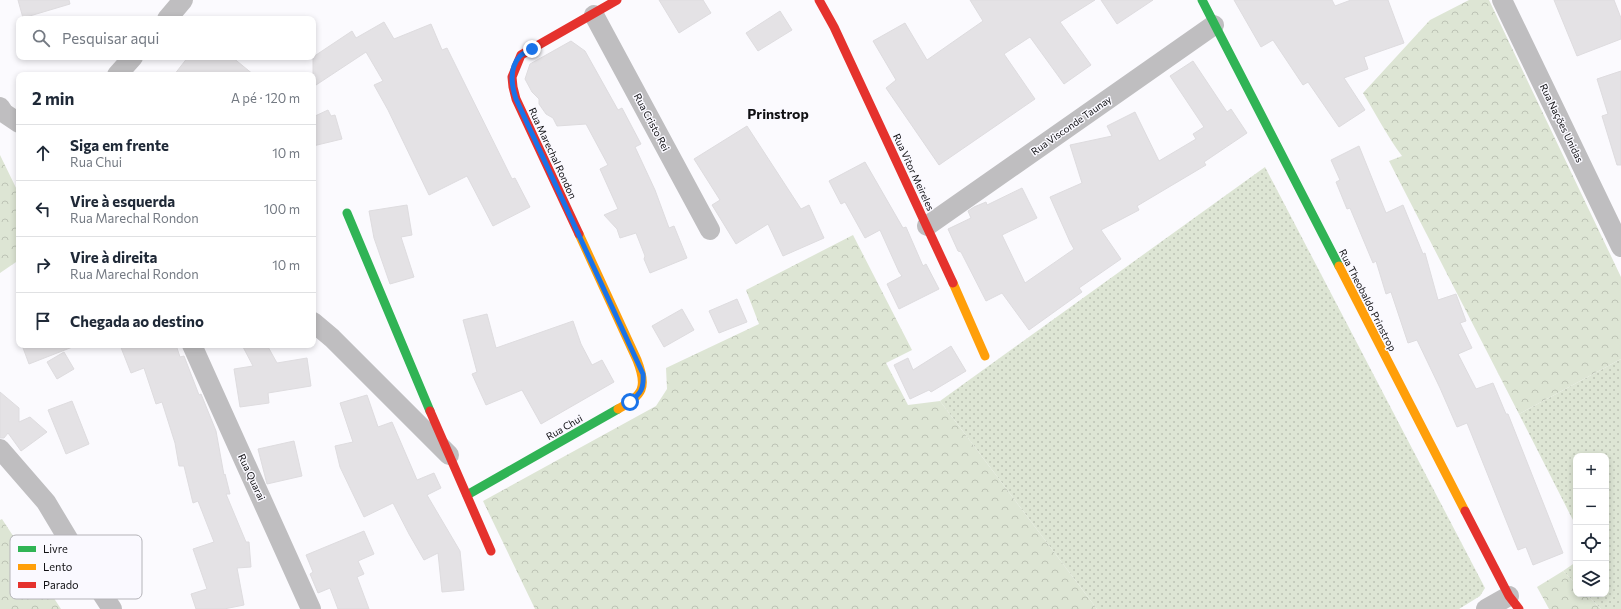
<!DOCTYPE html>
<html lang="pt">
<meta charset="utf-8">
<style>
:root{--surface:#fff;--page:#f6f6f7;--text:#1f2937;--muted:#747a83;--line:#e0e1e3}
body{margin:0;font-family:Commissioner,sans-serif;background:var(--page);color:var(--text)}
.controls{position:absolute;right:12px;bottom:12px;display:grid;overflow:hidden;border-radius:8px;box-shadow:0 2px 6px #0003}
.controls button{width:36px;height:36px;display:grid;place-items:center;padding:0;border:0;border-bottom:1px solid var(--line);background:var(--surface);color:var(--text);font:20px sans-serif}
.stop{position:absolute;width:12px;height:12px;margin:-9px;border:3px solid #1a73e8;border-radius:50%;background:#fff}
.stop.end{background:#1a73e8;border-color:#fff;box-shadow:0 1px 4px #0008}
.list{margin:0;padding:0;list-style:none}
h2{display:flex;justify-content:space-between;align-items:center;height:52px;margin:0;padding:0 16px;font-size:17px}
h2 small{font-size:13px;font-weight:400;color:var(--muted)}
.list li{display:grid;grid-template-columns:26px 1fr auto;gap:12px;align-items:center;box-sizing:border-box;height:56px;padding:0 16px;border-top:1px solid var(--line)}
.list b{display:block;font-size:15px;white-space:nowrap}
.list p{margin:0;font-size:13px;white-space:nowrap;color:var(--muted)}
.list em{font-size:13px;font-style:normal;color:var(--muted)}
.icon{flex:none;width:22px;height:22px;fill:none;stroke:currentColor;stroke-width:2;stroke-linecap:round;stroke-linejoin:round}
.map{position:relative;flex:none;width:1621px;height:609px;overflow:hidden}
.search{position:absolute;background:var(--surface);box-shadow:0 2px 6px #0003;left:16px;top:16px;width:300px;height:44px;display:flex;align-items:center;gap:10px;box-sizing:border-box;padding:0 14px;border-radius:8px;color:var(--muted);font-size:15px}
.panel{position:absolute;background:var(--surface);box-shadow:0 2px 6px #0003;left:16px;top:72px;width:300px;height:276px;border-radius:8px}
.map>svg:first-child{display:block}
.green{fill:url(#green-dots)}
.forest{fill:url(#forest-crowns)}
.building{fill:#e4e2e5;stroke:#dedcdf}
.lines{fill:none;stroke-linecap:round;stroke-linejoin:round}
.street{stroke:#bfbec0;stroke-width:20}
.fast{stroke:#30b455;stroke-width:9}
.slow{stroke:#ff9f0a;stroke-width:9}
.jam{stroke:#e5322d;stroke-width:9}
.route{stroke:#1a73e8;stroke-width:5}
.labels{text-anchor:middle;stroke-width:3;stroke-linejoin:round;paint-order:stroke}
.street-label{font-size:10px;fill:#101013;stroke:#faf9ff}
.district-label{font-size:14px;font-weight:bold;fill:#101013;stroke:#faf9ff}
.key{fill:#faf9ff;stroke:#b4b3b8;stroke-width:1}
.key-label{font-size:11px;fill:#101013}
</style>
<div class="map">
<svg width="1621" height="609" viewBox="0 0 1621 609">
<defs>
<pattern id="green-dots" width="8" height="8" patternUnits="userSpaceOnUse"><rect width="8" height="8" fill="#dde5d4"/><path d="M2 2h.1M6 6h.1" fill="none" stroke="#bdc3b5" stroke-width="1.8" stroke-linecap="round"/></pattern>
<pattern id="forest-crowns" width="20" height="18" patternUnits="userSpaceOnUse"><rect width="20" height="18" fill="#dde5d4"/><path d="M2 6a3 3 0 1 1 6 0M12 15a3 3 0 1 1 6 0" fill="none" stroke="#bdc3b5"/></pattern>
</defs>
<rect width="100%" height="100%" fill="#fbfafe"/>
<path class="green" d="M 1265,167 L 1485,588 L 1480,596 L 1459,609 L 1097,609 L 940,401 Z
M 1621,359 L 1621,609 L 1601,609 L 1586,594 L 1606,594 L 1606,456 L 1576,456 L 1576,526 L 1519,414 Z
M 1576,562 L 1576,584 L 1563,571 Z"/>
<path class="forest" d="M 1469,0 L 1489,0 L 1621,277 L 1621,359 L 1519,414 L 1389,161 L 1402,156 C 1387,136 1376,114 1363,93 L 1430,20 Z
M 0,155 L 19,194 L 19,260 L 0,273 Z
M 853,235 L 912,350 L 886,363 L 908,405 L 940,401 L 1097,609 L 535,609 L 483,501 L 656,406 L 667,389 L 666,368 L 759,324 L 746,290 Z
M 2,519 L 61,609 L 0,609 L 0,520 Z
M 1563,571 L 1576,584 L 1576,594 L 1586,594 L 1601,609 L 1549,609 L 1537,587 Z"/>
<path class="building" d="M 18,0 L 69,0 L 70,4 L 23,18 Z
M 659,0 L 703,0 L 711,13 L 679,33 Z
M 970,0 L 1095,0 L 1060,22 L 1091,65 L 1064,84 L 1030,37 L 1004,54 L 1035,99 L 939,165 L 886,88 L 896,80 L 873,41 L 905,23 L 927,60 L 983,21 Z
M 1101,0 L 1153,0 L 1117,24 Z
M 1234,0 L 1332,0 L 1335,6 L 1351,0 L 1388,0 L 1404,43 L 1364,57 L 1368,69 L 1344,78 L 1365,110 L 1339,127 L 1308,82 L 1303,85 L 1273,40 L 1261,47 Z
M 1554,0 L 1614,0 L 1621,18 L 1621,39 L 1577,56 Z
M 780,11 L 792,30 L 758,51 L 746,33 Z
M 384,22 L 394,39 L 431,24 L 442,50 L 447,48 L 512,179 L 515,178 L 530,207 L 493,226 L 467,176 L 429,195 L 388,110 L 374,85 L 383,81 L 366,52 L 313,87 L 313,57 L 352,31 L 356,38 Z
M 571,41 L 585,51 L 618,110 L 622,108 L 641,144 L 635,147 L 655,190 L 669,228 L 674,226 L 687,258 L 650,273 L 644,259 L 645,256 L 636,233 L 620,238 L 617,229 L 604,215 L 618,209 L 600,169 L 608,165 L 586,124 L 557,126 L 553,118 L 546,114 L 539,104 L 539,99 L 532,92 L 525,79 L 530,64 Z
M 188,57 L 232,57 L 254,75 L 174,75 Z
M 1193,61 L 1227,112 L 1231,109 L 1247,133 L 1204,162 L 1206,165 L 1137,206 L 1139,210 L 1101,230 L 1121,259 L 1079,288 L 1082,292 L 1029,330 L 1002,293 L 986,301 L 961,252 L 958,251 L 948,229 L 971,218 L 968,211 L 974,207 L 986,202 L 987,205 L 1022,188 L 1037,218 L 1002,235 L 1025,283 L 1074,249 L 1070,242 L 1050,197 L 1082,183 L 1070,145 L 1112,136 L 1107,126 L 1135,112 L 1159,161 L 1196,139 L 1193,134 L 1204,127 L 1170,76 Z
M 1621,71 L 1621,165 L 1617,165 L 1602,116 L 1608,114 L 1597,79 Z
M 328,110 L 331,116 L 335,115 L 342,139 L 313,146 L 313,117 Z
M 747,126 L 801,209 L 809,205 L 824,238 L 783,256 L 768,224 L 736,244 L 712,205 L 720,200 L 694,159 Z
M 1359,146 L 1386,213 L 1403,205 L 1423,254 L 1425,253 L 1438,300 L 1456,294 L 1466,321 L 1460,323 L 1472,348 L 1458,354 L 1476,389 L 1493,383 L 1506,414 L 1508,414 L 1563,553 L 1533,565 L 1526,547 L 1518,550 L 1467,423 L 1457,427 L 1440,388 L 1417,340 L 1408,343 L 1391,292 L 1386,294 L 1376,261 L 1373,263 L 1350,208 L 1347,209 L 1336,182 L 1340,180 L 1331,160 Z
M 865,162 L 903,228 L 906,227 L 923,266 L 926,264 L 939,289 L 899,309 L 887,284 L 902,276 L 899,272 L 880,230 L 865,238 L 845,202 L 841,204 L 829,181 Z
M 407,205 L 412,235 L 401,237 L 414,277 L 390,284 L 374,238 L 369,211 Z
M 737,299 L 747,322 L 719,333 L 709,311 Z
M 682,309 L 694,330 L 664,347 L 652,326 Z
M 487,314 L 496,348 L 573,321 L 581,344 L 592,365 L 602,360 L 614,382 L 541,424 L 522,390 L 486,405 L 472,374 L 477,372 L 463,320 Z
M 22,345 L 75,345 L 75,346 L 29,364 Z
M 120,345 L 176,345 L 180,357 L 184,356 L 199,395 L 201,394 L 216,431 L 224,475 L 225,474 L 230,494 L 226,494 L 246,542 L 249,542 L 251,567 L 237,568 L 244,605 L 224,609 L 196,609 L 191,594 L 207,589 L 193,549 L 214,542 L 198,501 L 193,503 L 184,466 L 179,466 L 175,443 L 162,402 L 156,404 L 144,368 L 131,373 Z
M 242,345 L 267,345 L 277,363 L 307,358 L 311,386 L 268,393 L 269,403 L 240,407 L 234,369 L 253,366 Z
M 951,346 L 966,371 L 931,392 L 929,390 L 910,399 L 894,365 L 908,358 L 913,370 Z
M 64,352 L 74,369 L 57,379 L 47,362 Z
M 0,392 L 19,408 L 19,422 L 30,417 L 47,432 L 21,451 L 8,433 L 4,438 L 0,438 Z
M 367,395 L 378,427 L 392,422 L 417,480 L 434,473 L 441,488 L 427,495 L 460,551 L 464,590 L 442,592 L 438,553 L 424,560 L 409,534 L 393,503 L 364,517 L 340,467 L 335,446 L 353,442 L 340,403 Z
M 72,401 L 89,444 L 66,454 L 48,410 Z
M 294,441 L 302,476 L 267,484 L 258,449 Z
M 364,531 L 374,554 L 358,561 L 364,574 L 357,577 L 369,609 L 338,609 L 330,588 L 318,593 L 310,574 L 313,572 L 306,555 Z"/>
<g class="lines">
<path class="street" d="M 1502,0 L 1621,247
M 594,15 L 710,230
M 167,19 L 183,0
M 117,75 L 133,57
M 0,107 L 4,113 L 19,123
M 927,226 L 1214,25
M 313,322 L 332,338 L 449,455
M 192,345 L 311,609
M 0,449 L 46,502 L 88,572 L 112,609
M 1486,609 L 1509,596"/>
<path class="fast" d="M 1202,0 L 1339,266
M 347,213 L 430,411
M 467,495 L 618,409"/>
<path class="slow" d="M 579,234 L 637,360 C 648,388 643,395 618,409
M 1339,266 L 1465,511
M 953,283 L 985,356"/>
<path class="jam" d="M 819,0 L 834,27 L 953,283
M 579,234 L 516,99 L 513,87 L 512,77 L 521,55 L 617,0
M 430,411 L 491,551
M 1465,511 L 1509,596 L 1519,609"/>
</g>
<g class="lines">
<path class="route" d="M 532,49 C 528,51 523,53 520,56 C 509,68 511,84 516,99 L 643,374 C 644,389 641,393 630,402"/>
</g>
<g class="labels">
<g class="street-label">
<text transform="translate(652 122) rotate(62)" y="4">Rua Cristo Rei</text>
<text transform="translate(1562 123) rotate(64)" y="4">Rua Nações Unidas</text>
<text transform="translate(1071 125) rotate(-35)" y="4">Rua Visconde Taunay</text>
<text transform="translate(553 153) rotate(65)" y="4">Rua Marechal Rondon</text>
<text transform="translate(914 172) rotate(65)" y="4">Rua Vitor Meireles</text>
<text transform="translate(1368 300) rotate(63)" y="4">Rua Theobaldo Prinstrop</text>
<text transform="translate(564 427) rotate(-30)" y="4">Rua Chui</text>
<text transform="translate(252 477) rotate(65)" y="4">Rua Quarai</text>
</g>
<g class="district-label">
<text x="778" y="119">Prinstrop</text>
</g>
</g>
<rect x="10" y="535" width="132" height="64" rx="6" class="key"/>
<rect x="18" y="546" width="18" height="6" fill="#30b455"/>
<rect x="18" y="564" width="18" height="6" fill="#ff9f0a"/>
<rect x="18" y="582" width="18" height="6" fill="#e5322d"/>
<g class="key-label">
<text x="43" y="553">Livre</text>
<text x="43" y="571">Lento</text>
<text x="43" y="589">Parado</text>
</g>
</svg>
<div class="controls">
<button>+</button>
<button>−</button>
<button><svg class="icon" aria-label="locate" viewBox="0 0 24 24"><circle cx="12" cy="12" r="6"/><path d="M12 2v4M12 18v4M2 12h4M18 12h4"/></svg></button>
<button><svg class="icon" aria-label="layers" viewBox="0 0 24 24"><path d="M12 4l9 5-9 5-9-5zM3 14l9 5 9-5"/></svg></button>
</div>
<div class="stop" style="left:630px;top:402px"></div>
<div class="stop end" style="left:532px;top:49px"></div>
<div class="search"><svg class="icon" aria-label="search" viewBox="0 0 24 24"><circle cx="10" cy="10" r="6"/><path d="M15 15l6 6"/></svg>Pesquisar aqui</div>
<section class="panel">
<h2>2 min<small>A pé · 120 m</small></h2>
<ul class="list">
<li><svg class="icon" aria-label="ahead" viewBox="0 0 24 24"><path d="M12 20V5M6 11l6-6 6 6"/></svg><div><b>Siga em frente</b><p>Rua Chui</p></div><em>10 m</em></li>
<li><svg class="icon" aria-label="left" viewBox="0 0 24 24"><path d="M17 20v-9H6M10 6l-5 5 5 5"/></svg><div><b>Vire à esquerda</b><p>Rua Marechal Rondon</p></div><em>100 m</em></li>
<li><svg class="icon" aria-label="right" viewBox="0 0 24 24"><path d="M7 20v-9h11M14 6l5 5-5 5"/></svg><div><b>Vire à direita</b><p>Rua Marechal Rondon</p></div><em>10 m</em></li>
<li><svg class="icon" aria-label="arrive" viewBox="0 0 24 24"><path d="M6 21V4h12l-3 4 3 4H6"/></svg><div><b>Chegada ao destino</b></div></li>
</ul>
</section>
</div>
